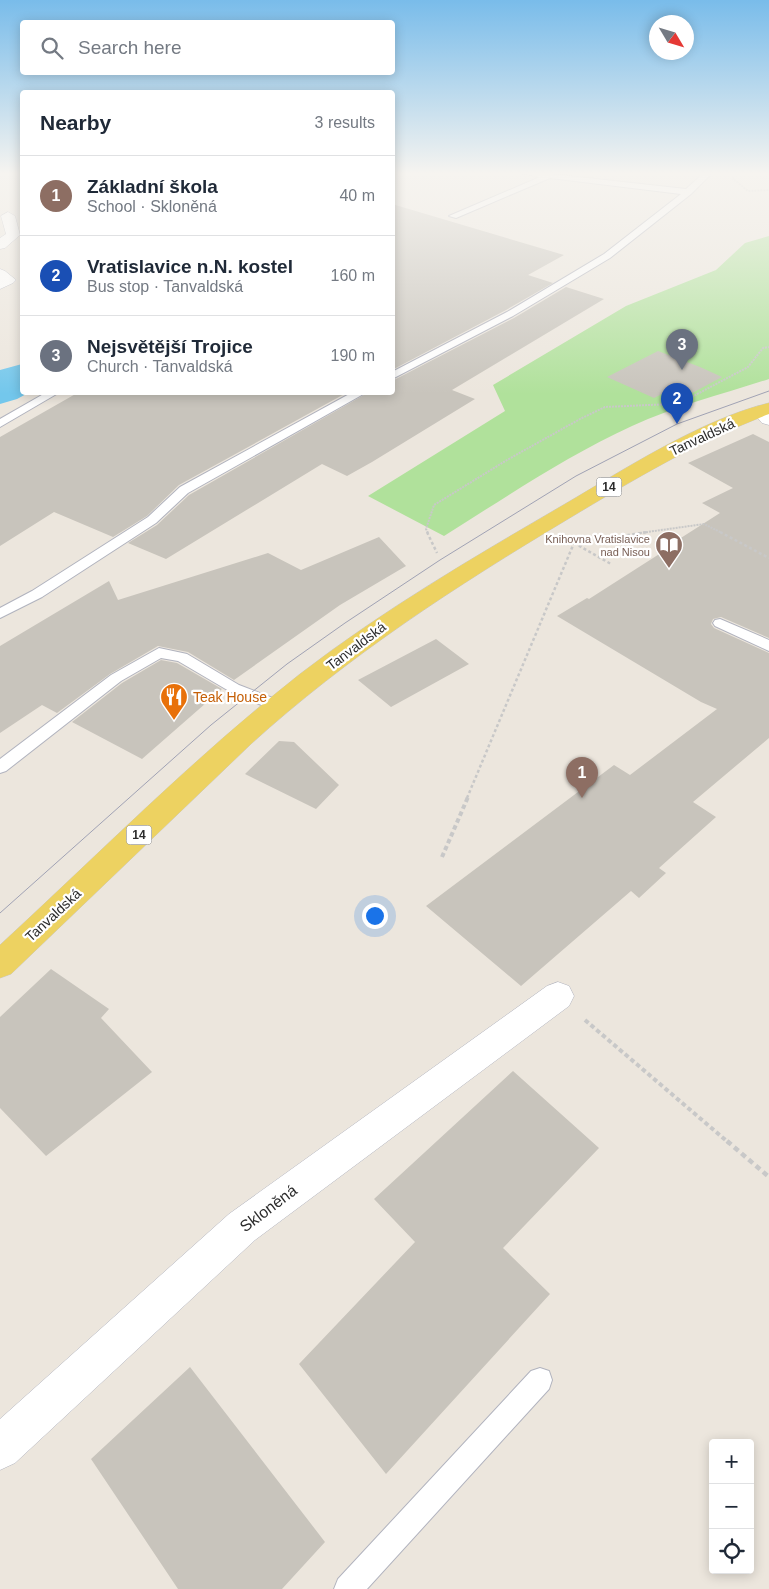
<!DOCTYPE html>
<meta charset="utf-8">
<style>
:root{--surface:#fff;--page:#f2f2f3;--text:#1f2937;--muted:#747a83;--line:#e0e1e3;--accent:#415bf6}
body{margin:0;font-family:Helvetica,sans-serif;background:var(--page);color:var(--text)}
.controls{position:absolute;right:15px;bottom:15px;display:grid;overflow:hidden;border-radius:5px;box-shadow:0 2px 12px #0003}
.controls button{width:45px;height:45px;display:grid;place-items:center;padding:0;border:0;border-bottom:1px solid var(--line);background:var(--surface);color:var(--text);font:25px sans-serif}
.compass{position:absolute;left:649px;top:15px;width:45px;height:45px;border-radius:50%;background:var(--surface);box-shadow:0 2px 12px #0003;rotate:128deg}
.you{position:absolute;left:374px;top:915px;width:18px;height:18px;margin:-12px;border:4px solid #fff;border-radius:50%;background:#1a73e8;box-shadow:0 0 0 8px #1a73e833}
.badge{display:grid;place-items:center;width:32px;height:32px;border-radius:50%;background:var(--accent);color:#fff;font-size:16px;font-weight:700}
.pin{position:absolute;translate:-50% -41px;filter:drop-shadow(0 1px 2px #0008)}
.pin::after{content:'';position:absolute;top:26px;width:18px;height:15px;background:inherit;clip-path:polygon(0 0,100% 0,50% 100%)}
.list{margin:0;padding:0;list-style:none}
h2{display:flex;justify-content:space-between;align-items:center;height:65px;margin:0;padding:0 20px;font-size:21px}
h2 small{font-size:16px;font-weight:400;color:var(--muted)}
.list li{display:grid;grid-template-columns:32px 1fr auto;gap:15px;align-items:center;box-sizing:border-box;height:80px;padding:0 20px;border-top:1px solid var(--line)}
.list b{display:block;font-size:19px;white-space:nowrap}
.list p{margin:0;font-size:16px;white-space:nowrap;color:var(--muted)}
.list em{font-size:16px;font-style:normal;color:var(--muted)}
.icon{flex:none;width:28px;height:28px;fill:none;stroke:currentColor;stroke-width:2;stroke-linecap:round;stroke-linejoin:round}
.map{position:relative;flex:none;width:769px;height:1589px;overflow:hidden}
.search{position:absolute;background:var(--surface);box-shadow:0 2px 12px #0003;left:20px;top:20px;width:375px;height:55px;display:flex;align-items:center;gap:12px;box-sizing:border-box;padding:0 18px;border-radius:5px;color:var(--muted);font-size:19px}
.panel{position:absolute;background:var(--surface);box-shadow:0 2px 12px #0003;left:20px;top:90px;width:375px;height:305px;border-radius:5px}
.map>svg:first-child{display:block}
.green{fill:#b0e19b}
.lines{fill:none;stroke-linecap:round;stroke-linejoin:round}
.river{fill:#73c7ec;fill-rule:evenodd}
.building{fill:#c8c4bc}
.lane-casing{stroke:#b1b3be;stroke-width:2}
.street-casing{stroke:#b1b3be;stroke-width:1}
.primary-casing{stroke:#c8c8c8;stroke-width:1}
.path-far3{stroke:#c8c8c8;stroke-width:2;stroke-dasharray:2 1;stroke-linecap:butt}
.path-far2{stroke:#c8c8c8;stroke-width:2.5;stroke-dasharray:3 2.5;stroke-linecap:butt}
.path-far1{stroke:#c8c8c8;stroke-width:4;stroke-dasharray:4.5 3;stroke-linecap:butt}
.path{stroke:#c8c8c8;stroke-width:4.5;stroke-dasharray:5.5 4;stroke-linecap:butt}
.lane{fill:#fff;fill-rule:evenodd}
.street{fill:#fff;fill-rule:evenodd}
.primary{fill:#edd261;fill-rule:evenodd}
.tram{stroke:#a0a2b4;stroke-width:1}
.labels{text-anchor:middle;stroke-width:4.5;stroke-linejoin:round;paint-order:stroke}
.far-education-label{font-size:11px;fill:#785e54;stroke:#fff;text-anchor:end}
.shield{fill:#fff;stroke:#6b6b6b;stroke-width:1}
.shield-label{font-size:12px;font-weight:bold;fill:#2b2b2b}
.street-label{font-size:14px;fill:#2b2b2b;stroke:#fff}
.food-label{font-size:14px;fill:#c56008;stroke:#fff;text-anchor:start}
.near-street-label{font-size:16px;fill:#2b2b2b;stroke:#fff}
</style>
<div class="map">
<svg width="769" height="1589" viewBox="0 0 769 1589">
<rect width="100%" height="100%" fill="#ece6dd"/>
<path class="green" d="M 769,236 L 769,379 C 723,394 676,406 632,426 C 565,457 506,497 444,536 L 368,496 L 505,411 L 493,385 L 626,306 L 716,270 L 745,243 Z"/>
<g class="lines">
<path class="river" d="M 22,364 L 22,392 L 30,392 L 17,399 L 0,404 L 0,370 Z"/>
</g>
<path class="building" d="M 392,204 L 564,255 L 528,275 L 553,283 L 506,310 L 392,370 Z
M 566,287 L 604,299 L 452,390 L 475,399 L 372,462 L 347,476 L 322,464 L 166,559 L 128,543 L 157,525 L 189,495 L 369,392 L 392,392 L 392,381 L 514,318 Z
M 658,351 L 700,367 L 722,377 L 681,399 L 666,392 L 654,398 L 607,377 Z
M 79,392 L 348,392 L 179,485 L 147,516 L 113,537 L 54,512 L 0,546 L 0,437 Z
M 753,434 L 769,442 L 769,638 L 721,617 L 713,619 L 711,624 L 714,628 L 769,653 L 769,738 L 693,802 L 716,817 L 659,868 L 666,873 L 639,898 L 631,891 L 521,986 L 426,906 L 614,765 L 630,775 L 717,709 L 701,702 L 557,616 L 587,598 L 589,599 L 664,551 L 662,550 L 720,513 L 702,503 L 733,488 L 688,463 Z
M 379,537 L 406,566 L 340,605 L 234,680 L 188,652 L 158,646 L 110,674 L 57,713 L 42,705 L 0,733 L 0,646 L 109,581 L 118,600 L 268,553 L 301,570 Z
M 436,639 L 469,664 L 391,707 L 358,680 Z
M 161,660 L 177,663 L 222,689 L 142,759 L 72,722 L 122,683 Z
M 279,741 L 294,742 L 339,785 L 316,809 L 245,774 Z
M 51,969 L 109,1009 L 101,1018 L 152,1072 L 46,1156 L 0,1108 L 0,1017 Z
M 513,1071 L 599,1148 L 503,1248 L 550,1294 L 386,1474 L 299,1364 L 415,1242 L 374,1199 Z
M 190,1367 L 325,1542 L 282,1589 L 178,1589 L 91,1459 Z"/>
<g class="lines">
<defs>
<path id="lane" d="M 392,172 L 402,172 L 392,175 Z
M 516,172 L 533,172 L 686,189 L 705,172 L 713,172 L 691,194 L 610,258 L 513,316 L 392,379 L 392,372 L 507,312 L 604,254 L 681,194 L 550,178 L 456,218 L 449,216 L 540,177 Z
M 47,392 L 60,392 L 0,427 L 0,419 Z
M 353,392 L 367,392 L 188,493 L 156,523 L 42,597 L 0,618 L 0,608 L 32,591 L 148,517 L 180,487 Z
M 720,619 L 769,640 L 769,651 L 715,626 L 713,623 L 715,620 Z
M 159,648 L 187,654 L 239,685 L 283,702 L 285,706 L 283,710 L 273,710 L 229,691 L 178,661 L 161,658 L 121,681 L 6,771 L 0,773 L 0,759 L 111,675 Z
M 540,1368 L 549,1371 L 552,1380 L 549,1389 L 367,1589 L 334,1589 L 338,1579 L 531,1371 Z"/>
<path id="street" d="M 8,212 L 15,216 L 20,235 L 5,248 L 0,249 L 0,238 L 6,234 L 1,216 Z
M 0,269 L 5,271 L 16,280 L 13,283 L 0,289 Z
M 761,406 L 769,409 L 769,425 L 762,423 L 752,411 L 755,407 Z
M 558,982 L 569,986 L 574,996 L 569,1006 L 255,1240 L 15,1463 L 0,1470 L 0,1419 L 229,1214 L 547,986 Z"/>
<path id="primary" d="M 769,403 L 769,414 C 698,441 633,480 568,519 C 456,586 348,656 251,744 L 11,974 L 0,978 L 0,945 C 99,854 194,757 300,674 C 383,610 474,557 565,504 C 625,469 702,419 769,403 Z"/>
</defs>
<use href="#lane" class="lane-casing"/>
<use href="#street" class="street-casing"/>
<use href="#primary" class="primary-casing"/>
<path class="path-far3" d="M 732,178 L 748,191 L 769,190
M 428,533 L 426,529 L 434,505 L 507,460 L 580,419 L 605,407 L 671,404 L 686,400 L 748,367 L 763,348 L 769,347
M 640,533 L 704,524 L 722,533"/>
<path class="path-far2" d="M 427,532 L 437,553
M 720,532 L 769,558
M 574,543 L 611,564
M 467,798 L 574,543 L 648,532"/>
<path class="path-far1" d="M 442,857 L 468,797
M 585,1020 L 729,1143"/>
<path class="path" d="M 727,1141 L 769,1177"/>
<use href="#lane" class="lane"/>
<use href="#street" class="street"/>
<use href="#primary" class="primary"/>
<path class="tram" d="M 0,913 L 211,725 L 287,664 L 345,623 L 440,560 L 576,476 L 677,424 L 769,391"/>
</g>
<linearGradient id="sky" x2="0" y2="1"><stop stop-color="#79bcea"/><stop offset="0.44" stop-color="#f6f4f0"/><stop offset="1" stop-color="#f6f4f0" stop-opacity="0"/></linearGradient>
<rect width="769" height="394" fill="url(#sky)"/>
<defs>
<symbol id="library-pin" viewBox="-11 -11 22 30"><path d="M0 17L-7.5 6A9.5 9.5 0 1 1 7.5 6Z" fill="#8d6e63" stroke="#fff"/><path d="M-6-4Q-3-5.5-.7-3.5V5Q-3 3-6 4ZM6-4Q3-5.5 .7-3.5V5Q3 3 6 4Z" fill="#fff"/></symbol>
<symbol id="restaurant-pin" viewBox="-11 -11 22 30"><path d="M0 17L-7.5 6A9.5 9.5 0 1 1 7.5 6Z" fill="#e8710a" stroke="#fff"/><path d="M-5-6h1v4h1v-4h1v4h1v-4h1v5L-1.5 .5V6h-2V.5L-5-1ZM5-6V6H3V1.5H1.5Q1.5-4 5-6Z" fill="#fff"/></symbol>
</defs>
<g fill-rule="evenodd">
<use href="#library-pin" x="653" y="529" width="32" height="43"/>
<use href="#restaurant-pin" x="158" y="681" width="32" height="43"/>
</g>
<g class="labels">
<g class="far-education-label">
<text x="650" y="543">Knihovna Vratislavice<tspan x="650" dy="13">nad Nisou</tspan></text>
</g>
<g class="shield">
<rect x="596.5" y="477.5" width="25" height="19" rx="4"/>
<rect x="126.5" y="825.5" width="25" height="19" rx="4"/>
</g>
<g class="shield-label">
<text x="609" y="491">14</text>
<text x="139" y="839">14</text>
</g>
<g class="street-label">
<text transform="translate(702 437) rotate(-25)" y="5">Tanvaldská</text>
<text transform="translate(356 646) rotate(-37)" y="5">Tanvaldská</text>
<text transform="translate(53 915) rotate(-43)" y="5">Tanvaldská</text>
</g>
<g class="food-label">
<text x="193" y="702">Teak House</text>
</g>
<g class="near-street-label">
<text transform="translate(268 1208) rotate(-37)" y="6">Skloněná</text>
</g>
</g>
</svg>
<div class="controls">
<button>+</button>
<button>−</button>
<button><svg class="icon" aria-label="locate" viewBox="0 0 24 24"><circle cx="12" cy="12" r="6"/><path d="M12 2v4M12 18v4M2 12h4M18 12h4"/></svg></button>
</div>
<svg class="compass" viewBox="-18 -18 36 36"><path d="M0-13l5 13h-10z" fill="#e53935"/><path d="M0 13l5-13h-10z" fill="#747a83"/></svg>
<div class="you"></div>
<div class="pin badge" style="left:582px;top:798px;background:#8d6e63">1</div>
<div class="pin badge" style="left:677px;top:424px;background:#1a4fb4">2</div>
<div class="pin badge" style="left:682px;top:370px;background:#6b7280">3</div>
<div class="search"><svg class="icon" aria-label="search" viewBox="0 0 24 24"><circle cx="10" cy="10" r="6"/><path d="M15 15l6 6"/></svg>Search here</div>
<section class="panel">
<h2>Nearby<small>3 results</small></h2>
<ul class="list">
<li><span class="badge" style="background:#8d6e63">1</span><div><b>Základní škola</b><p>School · Skloněná</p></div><em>40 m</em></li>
<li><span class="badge" style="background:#1a4fb4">2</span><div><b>Vratislavice n.N. kostel</b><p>Bus stop · Tanvaldská</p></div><em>160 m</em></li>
<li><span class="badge" style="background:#6b7280">3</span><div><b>Nejsvětější Trojice</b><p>Church · Tanvaldská</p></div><em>190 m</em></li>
</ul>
</section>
</div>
